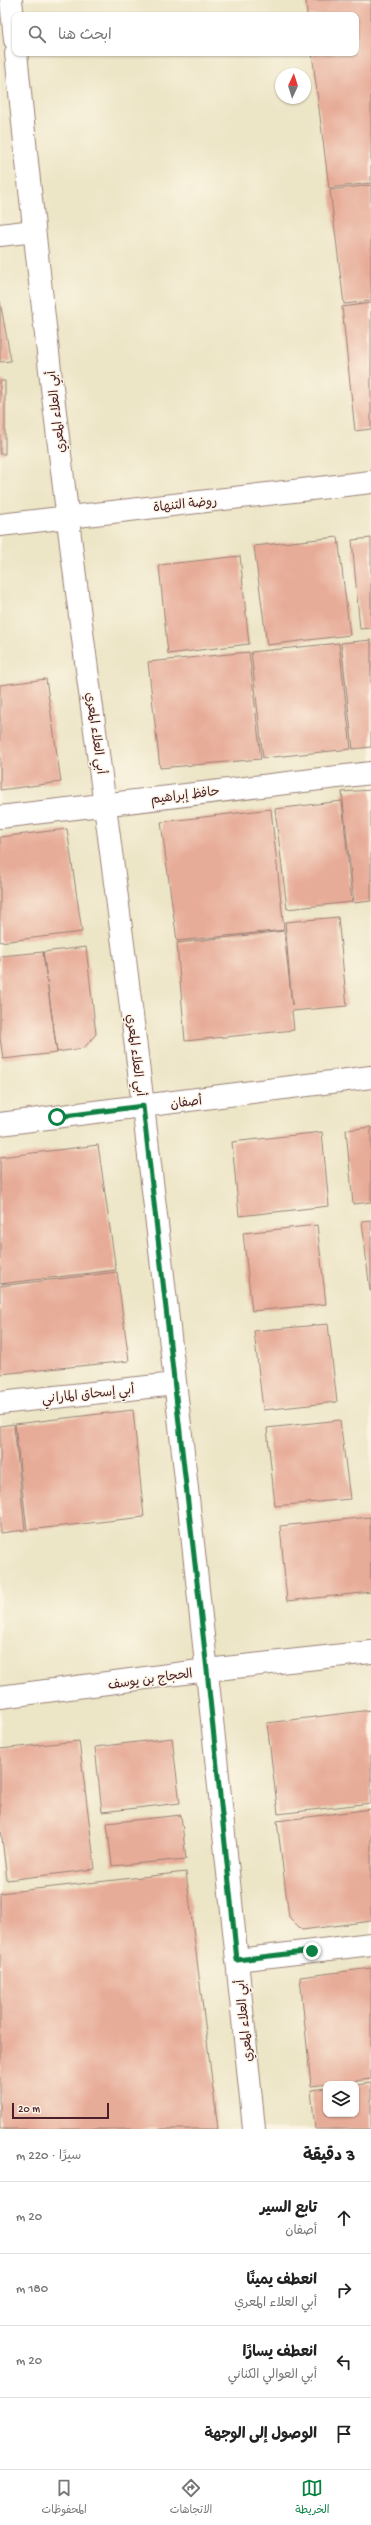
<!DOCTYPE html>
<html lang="ar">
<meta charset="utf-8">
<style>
:root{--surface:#fff;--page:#f6f6f6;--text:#222;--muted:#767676;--line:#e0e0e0;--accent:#0b8043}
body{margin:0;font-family:"Gochi Hand","Playpen Sans Arabic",sans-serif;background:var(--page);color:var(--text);direction:rtl}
.controls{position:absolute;right:12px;bottom:12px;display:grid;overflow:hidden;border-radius:8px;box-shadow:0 1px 3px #0004}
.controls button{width:36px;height:36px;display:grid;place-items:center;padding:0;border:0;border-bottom:1px solid var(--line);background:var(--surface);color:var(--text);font:20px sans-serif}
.compass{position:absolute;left:275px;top:68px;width:36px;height:36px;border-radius:50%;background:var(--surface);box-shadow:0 1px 3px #0004;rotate:4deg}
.scale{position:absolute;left:12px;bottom:10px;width:97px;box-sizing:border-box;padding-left:4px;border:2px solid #4a1f2b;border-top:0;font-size:11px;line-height:14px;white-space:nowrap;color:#4a1f2b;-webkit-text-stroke:3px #fcf5e5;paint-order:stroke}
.stop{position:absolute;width:12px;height:12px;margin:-9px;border:3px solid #0b8043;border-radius:50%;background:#fff}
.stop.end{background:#0b8043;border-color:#fff;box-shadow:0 1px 4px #0008}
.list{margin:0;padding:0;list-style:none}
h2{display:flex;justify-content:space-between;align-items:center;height:52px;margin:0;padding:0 16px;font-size:17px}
h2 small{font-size:13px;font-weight:400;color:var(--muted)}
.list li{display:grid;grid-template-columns:26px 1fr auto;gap:12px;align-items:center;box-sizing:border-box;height:72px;padding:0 16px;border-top:1px solid var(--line)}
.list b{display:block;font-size:15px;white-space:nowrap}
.list p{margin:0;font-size:13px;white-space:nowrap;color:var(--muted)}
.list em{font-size:13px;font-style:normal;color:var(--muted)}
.icon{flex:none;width:22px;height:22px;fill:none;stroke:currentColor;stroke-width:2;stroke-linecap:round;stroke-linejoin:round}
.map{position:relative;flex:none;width:371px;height:2129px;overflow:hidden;direction:ltr}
.search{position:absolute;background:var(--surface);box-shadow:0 1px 3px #0004;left:12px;right:12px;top:12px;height:44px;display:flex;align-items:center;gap:10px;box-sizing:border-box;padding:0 14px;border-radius:8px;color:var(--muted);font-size:15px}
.sheet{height:340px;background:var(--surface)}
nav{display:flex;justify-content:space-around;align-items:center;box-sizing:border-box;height:56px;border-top:1px solid var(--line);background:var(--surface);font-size:11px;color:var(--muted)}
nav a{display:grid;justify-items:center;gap:2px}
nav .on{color:var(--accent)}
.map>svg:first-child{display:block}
.building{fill:#e7ac98}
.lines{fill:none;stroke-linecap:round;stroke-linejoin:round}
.minor-casing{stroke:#9b8278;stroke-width:24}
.minor{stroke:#fff;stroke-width:22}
.route{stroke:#0b8043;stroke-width:5}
.labels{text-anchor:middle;stroke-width:3;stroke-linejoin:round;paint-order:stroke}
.street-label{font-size:13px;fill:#4a1f2b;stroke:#fcf5e5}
</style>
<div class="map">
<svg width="371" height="2129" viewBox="0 0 371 2129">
<rect width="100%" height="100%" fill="#fcf5e5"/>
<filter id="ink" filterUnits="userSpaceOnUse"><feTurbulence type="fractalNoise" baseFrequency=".025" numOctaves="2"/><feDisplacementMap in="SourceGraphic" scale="8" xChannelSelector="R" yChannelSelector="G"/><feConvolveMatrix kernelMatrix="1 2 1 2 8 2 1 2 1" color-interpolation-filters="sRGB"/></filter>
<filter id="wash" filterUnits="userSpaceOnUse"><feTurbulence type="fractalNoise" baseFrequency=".012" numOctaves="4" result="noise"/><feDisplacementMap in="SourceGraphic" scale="16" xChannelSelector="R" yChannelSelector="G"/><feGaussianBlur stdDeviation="0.9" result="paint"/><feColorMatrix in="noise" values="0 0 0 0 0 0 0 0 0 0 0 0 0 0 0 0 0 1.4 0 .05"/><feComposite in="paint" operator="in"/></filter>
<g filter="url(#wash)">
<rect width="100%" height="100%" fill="#ece5c6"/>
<g id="blocks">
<path class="building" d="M 306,0 L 371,0 L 371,183 L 329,188 L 312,53 L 356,53 L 356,15 L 307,15 Z
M 371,185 L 371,301 L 344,304 L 330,190 Z
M 0,301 L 11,361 L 0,362 Z
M 371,303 L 371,429 L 355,431 L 342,307 Z
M 0,381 L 5,381 L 5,454 L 0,454 Z
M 338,537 L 350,635 L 267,645 L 254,546 Z
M 371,538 L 371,628 L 360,629 L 352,540 Z
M 240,556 L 249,644 L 168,654 L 159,565 Z
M 371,640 L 371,747 L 353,749 L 341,643 Z
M 339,643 L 351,749 L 263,758 L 251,652 Z
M 249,652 L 261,759 L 160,768 L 148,662 Z
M 46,679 L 61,782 L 0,790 L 0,685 Z
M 371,790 L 371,901 L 354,903 L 342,792 Z
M 342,801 L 352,902 L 287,909 L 275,809 Z
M 271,809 L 284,930 L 177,941 L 161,822 Z
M 67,829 L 82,932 L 0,942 L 0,837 Z
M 338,917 L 347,1006 L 292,1011 L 294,1030 L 185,1041 L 177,943 L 284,931 L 292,1005 L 285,922 Z
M 86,947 L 96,1034 L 84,1048 L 57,1052 L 43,952 Z
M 43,952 L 57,1053 L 3,1059 L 0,1038 L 0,956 Z
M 371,1127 L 371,1202 L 353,1204 L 346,1130 Z
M 322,1132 L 329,1206 L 239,1216 L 232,1142 Z
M 98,1145 L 116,1270 L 0,1284 L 0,1157 Z
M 371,1220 L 371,1291 L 370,1291 L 362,1221 Z
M 317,1225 L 326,1304 L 252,1311 L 243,1233 Z
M 117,1272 L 129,1361 L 0,1374 L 0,1286 Z
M 328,1324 L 337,1402 L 263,1410 L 254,1331 Z
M 133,1410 L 144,1517 L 27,1530 L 15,1424 Z
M 340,1420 L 350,1499 L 275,1506 L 267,1428 Z
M 14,1424 L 25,1530 L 0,1533 L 0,1426 Z
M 370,1517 L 371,1592 L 287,1601 L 280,1526 Z
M 371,1710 L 371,1803 L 278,1814 L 267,1723 Z
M 172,1738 L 180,1803 L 102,1812 L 95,1747 Z
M 79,1741 L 95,1869 L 7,1880 L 0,1821 L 0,1749 Z
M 371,1809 L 371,1921 L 302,1930 L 289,1917 L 277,1821 Z
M 181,1815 L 186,1859 L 112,1866 L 107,1823 Z
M 186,1872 L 218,2129 L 0,2129 L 0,1893 Z
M 371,1968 L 371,2079 L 311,2086 L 300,1977 Z
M 371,2083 L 371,2129 L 315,2129 L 311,2090 L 326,2088 L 326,2114 L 356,2114 L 356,2085 Z"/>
</g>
</g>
<g filter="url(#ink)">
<use href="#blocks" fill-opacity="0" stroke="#9b8278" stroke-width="1"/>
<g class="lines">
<defs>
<path id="minor" d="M 11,0 L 15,40
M 16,53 C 31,206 48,359 67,512 C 91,710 120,908 143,1106 C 184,1447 220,1788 254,2129
M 0,235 L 34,231
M 0,525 L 371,482
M 0,817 L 371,773
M 0,1124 L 371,1077
M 0,1403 L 175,1384
M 0,1697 L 207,1670 L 371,1652
M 237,1960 L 371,1944"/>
</defs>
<use href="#minor" class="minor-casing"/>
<use href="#minor" class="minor"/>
</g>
</g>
<g class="lines" filter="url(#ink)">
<path class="route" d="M 57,1117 L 143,1106 L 207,1670 L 237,1960 L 312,1951"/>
</g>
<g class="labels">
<g class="street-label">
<text transform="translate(55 412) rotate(-97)" y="5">أبي العلاء المعري</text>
<text transform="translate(185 503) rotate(-6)" y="5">روضة التنهاة</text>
<text transform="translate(97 733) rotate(82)" y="5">أبي العلاء المعري</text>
<text transform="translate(185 794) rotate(-7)" y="5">حافظ إبراهيم</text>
<text transform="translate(137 1055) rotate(83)" y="5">أبي العلاء المعري</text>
<text transform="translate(186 1101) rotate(-7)" y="5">أصفان</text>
<text transform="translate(88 1393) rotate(-6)" y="5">أبي إسحاق الماراني</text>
<text transform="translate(150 1678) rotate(-8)" y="5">الحجاج بن يوسف</text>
<text transform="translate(243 2021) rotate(-96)" y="5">أبي العلاء المعري</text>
</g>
</g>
</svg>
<div class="controls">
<button><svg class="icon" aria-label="layers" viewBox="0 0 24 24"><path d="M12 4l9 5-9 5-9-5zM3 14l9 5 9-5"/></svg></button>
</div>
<svg class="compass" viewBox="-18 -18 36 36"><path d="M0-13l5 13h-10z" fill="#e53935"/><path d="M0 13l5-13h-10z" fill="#767676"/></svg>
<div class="scale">20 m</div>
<div class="stop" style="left:57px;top:1117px"></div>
<div class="stop end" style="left:312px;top:1951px"></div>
<div class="search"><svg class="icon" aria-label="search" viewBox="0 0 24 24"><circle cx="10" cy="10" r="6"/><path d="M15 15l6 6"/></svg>ابحث هنا</div>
</div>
<section class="sheet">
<h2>3 دقيقة<small>سيرًا · 220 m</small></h2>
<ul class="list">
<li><svg class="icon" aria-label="ahead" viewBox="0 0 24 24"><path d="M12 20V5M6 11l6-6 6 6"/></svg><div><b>تابع السير</b><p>أصفان</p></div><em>20 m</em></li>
<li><svg class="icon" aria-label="right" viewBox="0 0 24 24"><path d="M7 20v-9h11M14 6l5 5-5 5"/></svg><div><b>انعطف يمينًا</b><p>أبي العلاء المعري</p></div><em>180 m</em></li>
<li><svg class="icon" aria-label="left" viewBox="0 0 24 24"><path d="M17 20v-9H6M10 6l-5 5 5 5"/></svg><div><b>انعطف يسارًا</b><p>أبي العوالي الكناني</p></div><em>20 m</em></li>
<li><svg class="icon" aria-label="arrive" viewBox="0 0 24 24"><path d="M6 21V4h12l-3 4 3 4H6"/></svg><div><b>الوصول إلى الوجهة</b></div></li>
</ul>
</section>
<nav>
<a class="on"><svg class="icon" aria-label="map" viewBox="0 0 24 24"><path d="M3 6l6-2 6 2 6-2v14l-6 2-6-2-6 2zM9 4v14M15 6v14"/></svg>الخريطة</a>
<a><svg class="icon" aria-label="directions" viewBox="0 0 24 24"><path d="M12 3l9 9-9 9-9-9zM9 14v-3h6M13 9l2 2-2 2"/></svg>الاتجاهات</a>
<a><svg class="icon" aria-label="saved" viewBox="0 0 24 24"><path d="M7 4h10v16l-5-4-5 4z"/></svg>المحفوظات</a>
</nav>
